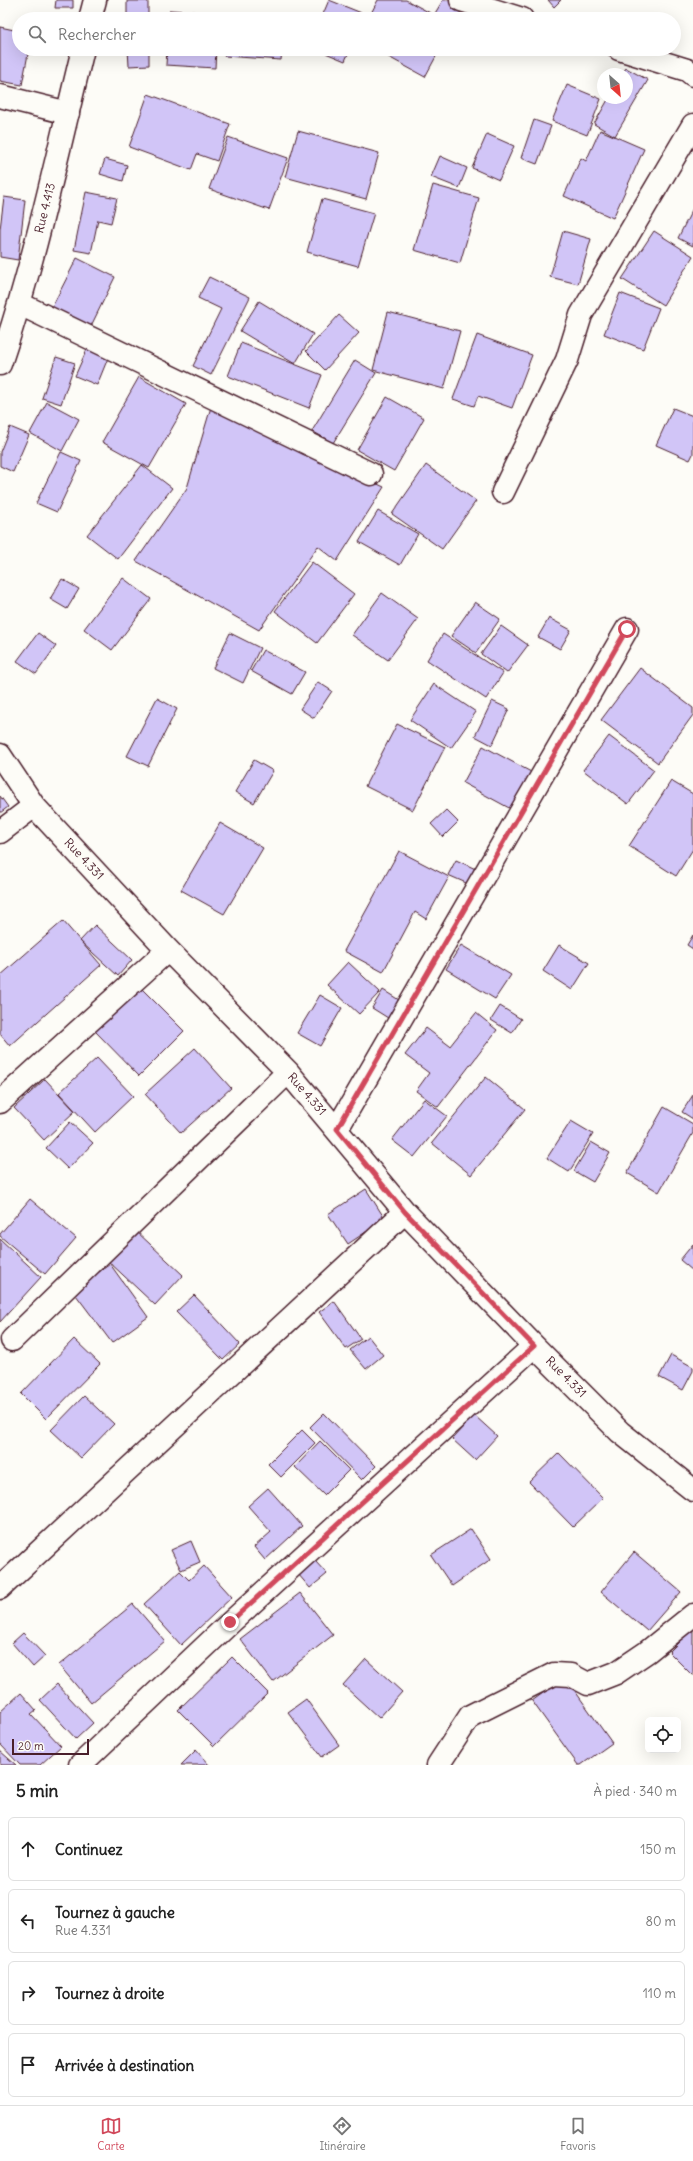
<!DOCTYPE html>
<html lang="fr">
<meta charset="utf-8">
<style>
:root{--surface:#fff;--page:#f6f6f6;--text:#222;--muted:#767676;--line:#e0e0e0;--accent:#d1495b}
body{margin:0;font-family:Delius,sans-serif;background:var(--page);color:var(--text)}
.controls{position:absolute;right:12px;bottom:12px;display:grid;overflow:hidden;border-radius:6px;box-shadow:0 4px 16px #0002}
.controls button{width:36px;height:36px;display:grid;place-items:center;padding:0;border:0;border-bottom:1px solid var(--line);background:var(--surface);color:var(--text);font:20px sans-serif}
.compass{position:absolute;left:597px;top:68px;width:36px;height:36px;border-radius:50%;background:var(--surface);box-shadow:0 4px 16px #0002;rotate:153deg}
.scale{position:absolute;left:12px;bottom:10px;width:77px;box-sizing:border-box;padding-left:4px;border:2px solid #4a1f2b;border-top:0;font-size:11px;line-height:14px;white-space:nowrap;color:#4a1f2b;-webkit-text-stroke:3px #fdfcf7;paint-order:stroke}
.stop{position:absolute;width:12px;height:12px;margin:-9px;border:3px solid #d1495b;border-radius:50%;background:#fff}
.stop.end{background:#d1495b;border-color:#fff;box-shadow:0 1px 4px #0008}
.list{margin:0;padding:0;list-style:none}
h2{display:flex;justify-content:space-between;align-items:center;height:52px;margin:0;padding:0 16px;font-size:17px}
h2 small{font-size:13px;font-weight:400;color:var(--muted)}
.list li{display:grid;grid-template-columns:26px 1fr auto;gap:12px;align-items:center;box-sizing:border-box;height:64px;margin:0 8px 8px;padding:0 8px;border:1px solid var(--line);border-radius:6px}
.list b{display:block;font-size:15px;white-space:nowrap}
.list p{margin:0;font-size:13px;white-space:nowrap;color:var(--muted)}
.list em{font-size:13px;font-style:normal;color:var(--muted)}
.icon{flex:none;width:22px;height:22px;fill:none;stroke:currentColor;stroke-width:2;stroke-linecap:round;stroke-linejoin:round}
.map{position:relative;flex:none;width:693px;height:1765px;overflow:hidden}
.search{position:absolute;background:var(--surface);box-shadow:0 4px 16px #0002;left:12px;right:12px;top:12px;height:44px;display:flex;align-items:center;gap:10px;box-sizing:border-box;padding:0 14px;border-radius:22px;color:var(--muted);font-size:15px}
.sheet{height:340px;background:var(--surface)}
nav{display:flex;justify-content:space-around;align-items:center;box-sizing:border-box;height:56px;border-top:1px solid var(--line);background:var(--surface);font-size:11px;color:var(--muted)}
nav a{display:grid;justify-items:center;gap:2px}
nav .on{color:var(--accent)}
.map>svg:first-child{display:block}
.building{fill:#d1c5f7;stroke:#4a1f2b}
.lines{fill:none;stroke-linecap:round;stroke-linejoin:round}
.street-casing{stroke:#4a1f2b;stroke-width:25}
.secondary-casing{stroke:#4a1f2b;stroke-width:25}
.street{stroke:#fdfcf7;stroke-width:22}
.secondary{stroke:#fdfcf7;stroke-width:22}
.route{stroke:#d1495b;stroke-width:5}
.labels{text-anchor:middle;stroke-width:4;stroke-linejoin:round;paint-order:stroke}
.street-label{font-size:12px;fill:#4a1f2b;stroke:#fdfcf7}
</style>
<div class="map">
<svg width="693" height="1765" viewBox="0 0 693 1765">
<rect width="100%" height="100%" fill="#fdfcf7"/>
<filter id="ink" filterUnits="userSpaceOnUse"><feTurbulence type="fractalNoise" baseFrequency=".025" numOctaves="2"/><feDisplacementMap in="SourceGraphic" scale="8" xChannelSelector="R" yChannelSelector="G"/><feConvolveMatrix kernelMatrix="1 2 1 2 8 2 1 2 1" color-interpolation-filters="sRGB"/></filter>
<g filter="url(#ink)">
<path class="building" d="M 56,0 L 73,0 L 73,8 L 55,8 Z
M 329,0 L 364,14 L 362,19 L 321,19 Z
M 378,0 L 406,0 L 434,15 L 443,0 L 457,0 L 465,4 L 457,19 L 368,19 Z
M 548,0 L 561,0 L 554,7 Z
M 127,1 L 148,1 L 148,19 L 127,19 Z
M 170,10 L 219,13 L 218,19 L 169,19 Z
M 0,27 L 19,31 L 19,49 L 29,49 L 22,85 L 0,81 Z
M 128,49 L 149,49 L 149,65 L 129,66 Z
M 167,49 L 216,49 L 215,68 L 166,65 Z
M 224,49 L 282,49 L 281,60 L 224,56 Z
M 316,49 L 350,49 L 345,61 Z
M 374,49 L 440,49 L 425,77 Z
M 626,68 L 648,80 L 615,136 L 594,124 L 609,98 L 627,98 L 627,74 L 622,74 Z
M 567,85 L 601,99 L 587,135 L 552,121 Z
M 148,94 L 230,124 L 217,161 L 197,154 L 191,170 L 129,147 Z
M 534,120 L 551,126 L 537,164 L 521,158 Z
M 600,130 L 644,149 L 613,218 L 564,196 L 581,158 L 586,161 Z
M 298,131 L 379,153 L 366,199 L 285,177 Z
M 487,134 L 514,146 L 499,180 L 472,168 Z
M 228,137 L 288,158 L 269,210 L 209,189 Z
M 440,156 L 467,168 L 459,188 L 431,177 Z
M 105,159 L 127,165 L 123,181 L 100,174 Z
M 433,185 L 479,198 L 460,263 L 414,250 Z
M 86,192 L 117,198 L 111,223 L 98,220 L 91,253 L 74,250 Z
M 4,197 L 25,200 L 18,260 L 0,257 L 0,229 Z
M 322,199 L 374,213 L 358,266 L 307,252 Z
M 693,208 L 693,246 L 678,238 Z
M 563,231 L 591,239 L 578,284 L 550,277 Z
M 654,231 L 693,256 L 663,305 L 622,279 Z
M 77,258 L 115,277 L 91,326 L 52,307 Z
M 209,277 L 250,297 L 211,375 L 193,366 L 221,309 L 198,298 Z
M 620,293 L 659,308 L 643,349 L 604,334 Z
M 259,301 L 313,334 L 295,364 L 240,331 Z
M 388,312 L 460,331 L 444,389 L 373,370 Z
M 339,315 L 359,333 L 325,370 L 306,351 Z
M 477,335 L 532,355 L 512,408 L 478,396 L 474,406 L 453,399 Z
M 241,343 L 322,375 L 309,408 L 228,376 Z
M 87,349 L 108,358 L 97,385 L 75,376 Z
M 56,357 L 75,363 L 61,404 L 42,398 Z
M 355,360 L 376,373 L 333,443 L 312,431 Z
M 139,377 L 186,404 L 149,468 L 102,442 Z
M 387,397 L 424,418 L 394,471 L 357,450 Z
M 47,402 L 79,419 L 62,451 L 30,433 Z
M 211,407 L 384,487 L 337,561 L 318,546 L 259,630 L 136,561 L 187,488 Z
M 673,408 L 693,416 L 693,454 L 690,460 L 656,445 Z
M 10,427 L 29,435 L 13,472 L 0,466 L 0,452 Z
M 61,452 L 81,461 L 57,512 L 36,503 Z
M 142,465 L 172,488 L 118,559 L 87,535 Z
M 426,465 L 476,501 L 442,549 L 392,514 Z
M 378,511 L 418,534 L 400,565 L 359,542 Z
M 312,562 L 354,594 L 317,643 L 275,611 Z
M 123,578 L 151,599 L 112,650 L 84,629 Z
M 62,579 L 79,589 L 67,609 L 50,599 Z
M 382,593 L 418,619 L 388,660 L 352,635 Z
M 475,602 L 500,619 L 476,653 L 451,636 Z
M 549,618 L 571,630 L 560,649 L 538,637 Z
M 501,626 L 528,645 L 507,673 L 481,654 Z
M 38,633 L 56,646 L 36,674 L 17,661 Z
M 230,633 L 260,648 L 243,683 L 213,668 Z
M 443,634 L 503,673 L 486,699 L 427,660 Z
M 263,650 L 305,672 L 292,694 L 251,671 Z
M 640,668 L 693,708 L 693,715 L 658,763 L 601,720 Z
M 318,682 L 332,691 L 314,718 L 300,709 Z
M 434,684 L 476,712 L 451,748 L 410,720 Z
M 157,698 L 177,709 L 148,766 L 127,756 Z
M 492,701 L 509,709 L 492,745 L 475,736 Z
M 397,724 L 445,747 L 413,810 L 365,786 Z
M 609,736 L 654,770 L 628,804 L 583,770 Z
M 483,746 L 531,772 L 511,809 L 463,783 Z
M 254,760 L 273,771 L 254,803 L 235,792 Z
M 671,781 L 693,794 L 693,849 L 676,876 L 629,846 Z
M 0,796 L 8,807 L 0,813 Z
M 446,810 L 458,822 L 443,837 L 431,824 Z
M 220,823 L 263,848 L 224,914 L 181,890 Z
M 399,851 L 449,877 L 426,919 L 415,912 L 383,972 L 344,951 Z
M 456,860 L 480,871 L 473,886 L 448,875 Z
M 63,921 L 101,965 L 10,1046 L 0,1034 L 0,976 Z
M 95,925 L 132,960 L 118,976 L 80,941 Z
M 693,935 L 693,949 L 687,945 Z
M 461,945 L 511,975 L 495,999 L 446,969 Z
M 559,945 L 589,963 L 572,990 L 543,971 Z
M 348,962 L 380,992 L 359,1014 L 327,985 Z
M 140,987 L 184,1031 L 139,1076 L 95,1031 Z
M 383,990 L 399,1000 L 388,1018 L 372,1008 Z
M 320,995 L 342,1008 L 320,1046 L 297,1033 Z
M 500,1006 L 521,1019 L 512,1033 L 491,1020 Z
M 476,1013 L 497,1030 L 438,1107 L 416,1091 L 429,1073 L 405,1055 L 426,1028 L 450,1046 Z
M 195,1048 L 231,1088 L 181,1133 L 145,1094 Z
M 97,1058 L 133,1096 L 95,1132 L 59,1093 Z
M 486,1077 L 525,1109 L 471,1175 L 432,1143 Z
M 45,1079 L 75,1111 L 44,1140 L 14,1108 Z
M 693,1095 L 693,1119 L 682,1112 Z
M 424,1099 L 447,1116 L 414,1157 L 392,1140 Z
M 664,1107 L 693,1124 L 693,1133 L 659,1192 L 627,1173 Z
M 571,1121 L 593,1134 L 569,1172 L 547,1158 Z
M 70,1122 L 93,1143 L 68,1169 L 46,1148 Z
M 591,1142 L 610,1153 L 593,1182 L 574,1171 Z
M 366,1189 L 385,1219 L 348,1244 L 328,1214 Z
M 30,1199 L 76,1238 L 45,1274 L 0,1236 L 0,1234 Z
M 135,1230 L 183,1275 L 155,1305 L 107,1260 Z
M 0,1239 L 41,1277 L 0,1322 Z
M 693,1244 L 693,1271 L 680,1260 Z
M 110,1264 L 148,1317 L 112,1343 L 73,1291 Z
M 194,1295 L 240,1344 L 223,1360 L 176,1312 Z
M 334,1301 L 361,1339 L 346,1349 L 319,1312 Z
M 368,1336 L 383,1355 L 366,1369 L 350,1350 Z
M 74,1339 L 100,1364 L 46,1419 L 21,1394 Z
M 671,1355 L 693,1367 L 693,1371 L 683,1390 L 659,1377 Z
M 84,1396 L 114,1424 L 81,1458 L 51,1430 Z
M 324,1413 L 376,1466 L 362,1480 L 310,1427 Z
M 474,1415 L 497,1436 L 475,1460 L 452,1439 Z
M 302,1430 L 315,1443 L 281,1477 L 268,1464 Z
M 320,1441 L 349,1470 L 324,1495 L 295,1467 Z
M 559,1453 L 603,1498 L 573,1527 L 529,1482 Z
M 268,1488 L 302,1526 L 265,1560 L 254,1547 L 271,1532 L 248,1506 Z
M 471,1529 L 491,1559 L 452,1586 L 431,1555 Z
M 191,1541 L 200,1562 L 181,1570 L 171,1550 Z
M 634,1552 L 681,1592 L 647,1631 L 601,1592 Z
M 315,1561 L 327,1574 L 310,1588 L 298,1574 Z
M 204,1566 L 232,1597 L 181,1645 L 144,1604 L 180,1571 L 189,1580 Z
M 300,1593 L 333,1635 L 273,1682 L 240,1639 Z
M 133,1604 L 165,1641 L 91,1703 L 59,1665 Z
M 693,1628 L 693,1676 L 669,1652 Z
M 23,1633 L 45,1656 L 33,1667 L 12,1643 Z
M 232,1657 L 268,1693 L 214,1746 L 178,1710 Z
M 366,1659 L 402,1692 L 379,1718 L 343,1685 Z
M 565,1677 L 612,1743 L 581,1765 L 578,1765 L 532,1701 Z
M 57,1684 L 93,1723 L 76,1739 L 40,1700 Z
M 21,1693 L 36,1710 L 31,1714 L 61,1746 L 40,1765 L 20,1765 L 0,1744 L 0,1712 Z
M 306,1699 L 339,1745 L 322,1757 L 288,1712 Z
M 196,1750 L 209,1765 L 181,1765 Z
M 0,1751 L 16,1765 L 0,1765 Z"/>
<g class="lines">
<defs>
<path id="street" d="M 461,0 L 522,19
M 619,49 L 687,70 L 693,75
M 0,96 L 68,113
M 20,304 L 371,474
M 503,492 L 567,360 L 581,315 L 693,125
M 0,755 L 34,806 L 168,950 L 288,1072 L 405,1212 L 534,1346 L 620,1432 L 693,1490
M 0,832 L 34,806
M 0,1102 L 168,950
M 337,1129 L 627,629
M 12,1340 L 288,1072
M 0,1588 L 405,1212
M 80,1765 L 230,1623 L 534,1346
M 438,1765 L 470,1716 L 554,1674 L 571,1675 L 588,1684 L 616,1673 L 647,1652 L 693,1615"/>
<path id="secondary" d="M 90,19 L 95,0
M 0,364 C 35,261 57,155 83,49"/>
</defs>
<use href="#street" class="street-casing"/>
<use href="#secondary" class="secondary-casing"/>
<use href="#street" class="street"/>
<use href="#secondary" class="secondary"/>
</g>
</g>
<g class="lines" filter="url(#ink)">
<path class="route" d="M 230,1622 L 534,1346 L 405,1212 L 337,1129 L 627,629"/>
</g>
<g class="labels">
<g class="street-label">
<text transform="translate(45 208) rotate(-76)" y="4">Rue 4.413</text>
<text transform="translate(84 859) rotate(47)" y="4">Rue 4.331</text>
<text transform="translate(307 1094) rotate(49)" y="4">Rue 4.331</text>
<text transform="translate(566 1377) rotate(45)" y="4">Rue 4.331</text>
</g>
</g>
</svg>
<div class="controls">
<button><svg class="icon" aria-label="locate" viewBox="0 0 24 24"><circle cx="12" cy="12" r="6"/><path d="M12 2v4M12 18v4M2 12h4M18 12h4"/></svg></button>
</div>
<svg class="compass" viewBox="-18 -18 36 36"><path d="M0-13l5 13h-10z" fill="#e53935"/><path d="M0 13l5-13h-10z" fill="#767676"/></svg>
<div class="scale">20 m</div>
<div class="stop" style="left:627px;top:629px"></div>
<div class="stop end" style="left:230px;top:1622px"></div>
<div class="search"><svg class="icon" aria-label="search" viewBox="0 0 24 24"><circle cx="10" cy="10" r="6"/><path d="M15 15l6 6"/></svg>Rechercher</div>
</div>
<section class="sheet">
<h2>5 min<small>À pied · 340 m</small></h2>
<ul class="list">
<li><svg class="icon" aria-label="ahead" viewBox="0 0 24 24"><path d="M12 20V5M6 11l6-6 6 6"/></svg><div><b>Continuez</b></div><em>150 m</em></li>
<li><svg class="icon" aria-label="left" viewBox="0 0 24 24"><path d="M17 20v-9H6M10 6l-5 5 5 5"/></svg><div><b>Tournez à gauche</b><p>Rue 4.331</p></div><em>80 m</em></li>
<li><svg class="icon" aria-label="right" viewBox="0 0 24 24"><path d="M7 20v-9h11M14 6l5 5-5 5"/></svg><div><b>Tournez à droite</b></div><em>110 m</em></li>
<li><svg class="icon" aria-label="arrive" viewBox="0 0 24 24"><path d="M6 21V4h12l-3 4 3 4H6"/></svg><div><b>Arrivée à destination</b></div></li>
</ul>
</section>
<nav>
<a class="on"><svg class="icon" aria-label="map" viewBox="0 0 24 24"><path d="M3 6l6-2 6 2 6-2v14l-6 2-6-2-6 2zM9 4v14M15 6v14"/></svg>Carte</a>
<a><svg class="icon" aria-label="directions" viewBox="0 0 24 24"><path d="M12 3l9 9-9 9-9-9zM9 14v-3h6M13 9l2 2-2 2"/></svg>Itinéraire</a>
<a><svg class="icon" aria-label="saved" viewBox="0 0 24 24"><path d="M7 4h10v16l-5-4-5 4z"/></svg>Favoris</a>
</nav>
